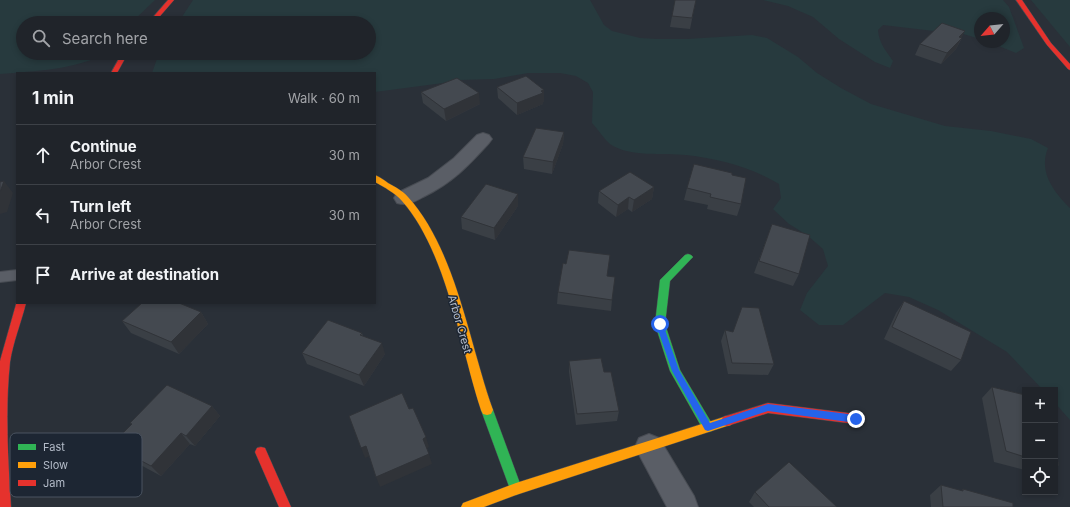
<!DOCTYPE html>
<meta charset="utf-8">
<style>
:root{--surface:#20242a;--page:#282c32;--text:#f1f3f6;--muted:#a2a4a8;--line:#3d4147}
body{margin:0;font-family:Inter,sans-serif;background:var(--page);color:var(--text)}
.controls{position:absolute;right:12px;bottom:12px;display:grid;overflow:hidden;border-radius:0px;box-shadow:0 2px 6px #0003}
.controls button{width:36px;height:36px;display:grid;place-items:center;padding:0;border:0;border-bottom:1px solid var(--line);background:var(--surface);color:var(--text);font:20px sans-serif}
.compass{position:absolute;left:974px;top:12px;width:36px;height:36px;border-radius:50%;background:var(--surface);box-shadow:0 2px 6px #0003;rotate:242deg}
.stop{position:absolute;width:12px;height:12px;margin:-9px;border:3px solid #2563eb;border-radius:50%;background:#fff}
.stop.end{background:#2563eb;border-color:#fff;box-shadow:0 1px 4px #0008}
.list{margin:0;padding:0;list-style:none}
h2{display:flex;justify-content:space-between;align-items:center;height:52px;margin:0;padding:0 16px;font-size:17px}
h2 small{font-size:13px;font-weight:400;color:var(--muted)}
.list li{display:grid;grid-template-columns:26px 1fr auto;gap:12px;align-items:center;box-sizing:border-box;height:60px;padding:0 16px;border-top:1px solid var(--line)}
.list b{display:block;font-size:15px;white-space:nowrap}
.list p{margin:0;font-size:13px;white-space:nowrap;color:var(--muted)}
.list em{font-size:13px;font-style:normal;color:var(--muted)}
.icon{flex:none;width:22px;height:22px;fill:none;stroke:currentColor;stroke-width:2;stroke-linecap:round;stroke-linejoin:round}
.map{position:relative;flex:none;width:1070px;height:507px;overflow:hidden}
.search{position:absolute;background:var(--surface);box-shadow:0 2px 6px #0003;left:16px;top:16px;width:360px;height:44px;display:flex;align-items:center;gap:10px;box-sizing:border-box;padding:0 14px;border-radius:22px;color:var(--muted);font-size:15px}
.panel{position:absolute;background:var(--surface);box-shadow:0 2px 6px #0003;left:16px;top:72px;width:360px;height:232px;border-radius:0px}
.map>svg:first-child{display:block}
.green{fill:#273a3e}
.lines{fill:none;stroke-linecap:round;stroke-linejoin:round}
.lane-casing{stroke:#484c53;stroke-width:2}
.street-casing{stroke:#484c53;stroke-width:2}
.fast-casing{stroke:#484c53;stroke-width:1}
.slow-casing{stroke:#484c53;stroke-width:1}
.jam-casing{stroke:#484c53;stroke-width:1}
.lane{fill:#5a5e66;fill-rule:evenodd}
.street{fill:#5a5e66;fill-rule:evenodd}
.fast{fill:#30b455;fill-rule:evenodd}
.slow{fill:#ff9f0a;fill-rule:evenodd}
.jam{fill:#e5322d;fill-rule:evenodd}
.wall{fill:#3a3f45}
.shaded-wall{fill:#303338}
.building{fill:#444950;stroke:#303338}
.route{fill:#2563eb}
.labels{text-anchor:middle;stroke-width:3;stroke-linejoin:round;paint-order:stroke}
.street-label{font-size:11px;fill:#b4bcc9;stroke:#1d2633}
.key{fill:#1d2633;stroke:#4a5360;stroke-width:1}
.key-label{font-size:11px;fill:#b4bcc9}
</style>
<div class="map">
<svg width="1070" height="507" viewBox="0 0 1070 507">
<rect width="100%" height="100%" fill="#2a3038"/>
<path class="green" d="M 0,0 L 155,0 L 131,23 L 23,23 L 23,53 L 106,53 C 75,70 35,71 0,74 Z
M 193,0 L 590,0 L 604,25 L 612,31 L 640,38 L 657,39 L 687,39 L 752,35 L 767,38 L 798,57 L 817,73 L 841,88 L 871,104 L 945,126 L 991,131 L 1031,139 L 1048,148 C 1038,172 1054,192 1070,208 L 1070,420 L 1055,403 L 1055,390 L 1043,390 L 1007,352 L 938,310 L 909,297 L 885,293 L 843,325 L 819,325 L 800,310 L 807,293 L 828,266 L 823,249 L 807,235 L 789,224 L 773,209 L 781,198 L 779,184 C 751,167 719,159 686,155 C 664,153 628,157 610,144 C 603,138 598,129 592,123 L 593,92 L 588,83 L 576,76 L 560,73 L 528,73 L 494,79 L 459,80 L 443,83 L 375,92 L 375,73 L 152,73 L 159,53 L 369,53 L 369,23 L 178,23 Z
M 763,0 L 1003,0 L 1009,7 L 1024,48 L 1016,53 L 989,42 L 1004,42 L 1004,18 L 980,18 L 980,39 L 947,29 L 934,31 L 883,25 L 878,30 C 879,43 886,51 893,61 L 890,68 L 875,62 L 839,39 L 813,17 L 788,6 Z
M 1031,0 L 1070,0 L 1070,47 C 1057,31 1044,16 1031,0 Z"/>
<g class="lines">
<defs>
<path id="lane" d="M 17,270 L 17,280 L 0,282 L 0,272 Z"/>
<path id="street" d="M 483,133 L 489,135 L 492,139 L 489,143 C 468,166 452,183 423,197 C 414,202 407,206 397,203 L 394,198 L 397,193 L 428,178 L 454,158 L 477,135 Z
M 649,434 L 659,438 L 694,496 L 698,507 L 667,507 L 635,447 L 639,438 Z"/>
<path id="fast" d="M 688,254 L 691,255 L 693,257 L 691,259 L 670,281 L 665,324 L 680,370 L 714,427 L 712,431 L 708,432 L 704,431 L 670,371 L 655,324 L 660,280 L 685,255 Z
M 487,405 L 491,406 L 493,410 L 522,489 L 520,493 L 516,495 L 512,493 L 510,489 L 481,410 L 483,406 Z"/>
<path id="slow" d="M 375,175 C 380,177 384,180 388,183 C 395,187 403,191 408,197 C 456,250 469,343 493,410 L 491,414 L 487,415 L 483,414 L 481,410 C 460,346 447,252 402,201 C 395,193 384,187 375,182 Z
M 727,416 L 731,417 L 733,421 L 731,425 L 727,426 L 516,495 L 484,507 L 461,507 L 463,503 L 516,483 Z"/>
<path id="jam" d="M 168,0 L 174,0 L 154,23 L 148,23 Z
M 1016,0 L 1022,0 L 1051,43 L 1070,64 L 1070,70 L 1068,69 L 1047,45 Z
M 122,53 L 128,53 L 117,73 L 111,73 Z
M 17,301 L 17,303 L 26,303 C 21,323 13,342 10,362 C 5,410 8,459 11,507 L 0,507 L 0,361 Z
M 768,403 L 856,414 L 860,415 L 862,419 L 860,423 L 856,424 L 768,413 L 727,426 L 723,425 L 721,421 L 723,417 Z
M 261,447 L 265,448 L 291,507 L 279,507 L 255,452 L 257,448 Z"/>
</defs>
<use href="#lane" class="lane-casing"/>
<use href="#street" class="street-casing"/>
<use href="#fast" class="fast-casing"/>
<use href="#slow" class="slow-casing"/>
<use href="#jam" class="jam-casing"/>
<use href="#lane" class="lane"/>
<use href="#street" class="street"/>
<use href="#fast" class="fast"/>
<use href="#slow" class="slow"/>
<use href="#jam" class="jam"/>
</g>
<path class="wall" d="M 696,0 L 690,29 L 670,27 L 672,16 Z
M 962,38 L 956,49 L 941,64 L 915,55 L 920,44 Z
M 497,87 L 544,90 L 544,102 L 543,102 L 543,104 L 517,115 L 498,98 Z
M 421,92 L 480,104 L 446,121 L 423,103 Z
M 564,132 L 563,144 L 552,174 L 524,169 L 523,157 Z
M 732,175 L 741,204 L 737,216 L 707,209 L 708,205 L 684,200 L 687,188 Z
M 654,187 L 652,199 L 632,212 L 628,209 L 616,217 L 598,203 L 599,191 Z
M 518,206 L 495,240 L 462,229 L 461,217 Z
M 772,224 L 799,274 L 793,286 L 754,273 Z
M 607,276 L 612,300 L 611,311 L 557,304 L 558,292 Z
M 904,301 L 961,360 L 951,371 L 884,339 L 896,313 Z
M 201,312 L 208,324 L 179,354 L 131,333 L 122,321 Z
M 725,330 L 774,364 L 768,375 L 728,374 L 721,341 Z
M 362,333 L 363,336 L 385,354 L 364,386 L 307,364 L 302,353 Z
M 569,361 L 619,411 L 617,421 L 576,425 L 569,372 Z
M 992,387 L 1025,395 L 1025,470 L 994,462 L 982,398 Z
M 212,406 L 220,416 L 195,446 L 190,444 L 161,476 L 122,455 L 111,445 L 132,424 L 130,423 Z
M 1055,451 L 1059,465 L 1055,468 Z
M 941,485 L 961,491 L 963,489 L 1013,507 L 931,507 L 930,495 Z
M 755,492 L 837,507 L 754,507 L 749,502 Z"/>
<path class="shaded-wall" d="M 965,31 L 956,49 L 941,64 L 947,53 L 959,37 Z
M 544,90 L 544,102 L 543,102 L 543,104 L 517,115 L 517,103 Z
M 479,93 L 480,104 L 446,121 L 444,109 Z
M 564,132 L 563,144 L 552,174 L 553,162 Z
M 4,181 L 13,193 L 7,212 L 0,214 L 0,192 Z
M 654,187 L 652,199 L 632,212 L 634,200 Z
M 518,194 L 518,206 L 495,240 L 494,228 Z
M 629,197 L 628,209 L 616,217 L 618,205 Z
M 201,312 L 208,324 L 179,354 L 171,342 Z
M 382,343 L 385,354 L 364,386 L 359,375 Z
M 212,406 L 220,416 L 195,446 L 186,436 Z
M 181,433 L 190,444 L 161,476 L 151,466 Z
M 426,437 L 429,447 L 426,449 L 423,439 Z
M 366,446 L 370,456 L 365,458 L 361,448 Z
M 429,454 L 432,464 L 380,487 L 376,477 Z"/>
<path class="building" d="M 675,0 L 696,0 L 692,18 L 672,16 Z
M 942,23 L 965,31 L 959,37 L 962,38 L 947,53 L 920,44 Z
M 526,76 L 544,90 L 541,91 L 543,93 L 517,103 L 497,87 Z
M 457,78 L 479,93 L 444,109 L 421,92 Z
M 536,128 L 564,132 L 553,162 L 523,157 Z
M 694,164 L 732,173 L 732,175 L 746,178 L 741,204 L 710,197 L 711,194 L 687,188 Z
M 630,172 L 654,187 L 634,200 L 629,197 L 618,205 L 599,191 Z
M 4,181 L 0,192 L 0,182 Z
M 486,184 L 518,194 L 494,228 L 461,217 Z
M 772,224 L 810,235 L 799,274 L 759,261 Z
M 569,250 L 610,255 L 607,276 L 615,277 L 612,300 L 558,292 L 563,263 L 566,264 Z
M 904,301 L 971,332 L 961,360 L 892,327 Z
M 142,303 L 179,303 L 201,312 L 171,342 L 122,321 Z
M 742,307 L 759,308 L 774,364 L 732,363 L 725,330 L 733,332 Z
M 328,320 L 362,333 L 360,335 L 382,343 L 359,375 L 302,353 Z
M 601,358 L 604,372 L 611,372 L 619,411 L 577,414 L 569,361 Z
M 167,385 L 212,406 L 186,436 L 181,433 L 151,466 L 111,445 L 132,424 L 130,423 Z
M 992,387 L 1025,395 L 1025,457 L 1006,451 Z
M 402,393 L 409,409 L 413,408 L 426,437 L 423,439 L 429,454 L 376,477 L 366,446 L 361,448 L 349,416 Z
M 1055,451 L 1059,465 L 1055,464 Z
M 789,462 L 837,507 L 769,507 L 755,492 Z
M 941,485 L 963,491 L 963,489 L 1013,503 L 1013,507 L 943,507 Z"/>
<path class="route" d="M 660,321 L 663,324 L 679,370 L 710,423 L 768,404 L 856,415 L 860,419 L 859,422 L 856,423 L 768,411 L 708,431 L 705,430 L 672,371 L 656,324 Z"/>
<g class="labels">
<g class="street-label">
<text transform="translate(460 324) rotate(74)" y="4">Arbor Crest</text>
</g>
</g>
<rect x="10" y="433" width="132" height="64" rx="6" class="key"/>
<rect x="18" y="444" width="18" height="6" fill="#30b455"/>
<rect x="18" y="462" width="18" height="6" fill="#ff9f0a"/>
<rect x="18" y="480" width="18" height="6" fill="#e5322d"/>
<g class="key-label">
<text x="43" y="451">Fast</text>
<text x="43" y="469">Slow</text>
<text x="43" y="487">Jam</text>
</g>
</svg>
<div class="controls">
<button>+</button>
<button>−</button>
<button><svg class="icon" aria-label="locate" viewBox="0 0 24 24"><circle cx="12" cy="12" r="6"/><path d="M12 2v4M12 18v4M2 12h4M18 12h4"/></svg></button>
</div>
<svg class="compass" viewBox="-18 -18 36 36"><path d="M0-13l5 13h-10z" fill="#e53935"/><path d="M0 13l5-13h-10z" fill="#a2a4a8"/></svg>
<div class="stop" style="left:660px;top:324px"></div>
<div class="stop end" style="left:856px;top:419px"></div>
<div class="search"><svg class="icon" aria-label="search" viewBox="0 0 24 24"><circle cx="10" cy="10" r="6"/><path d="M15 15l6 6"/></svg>Search here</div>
<section class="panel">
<h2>1 min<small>Walk · 60 m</small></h2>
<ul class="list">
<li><svg class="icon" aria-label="ahead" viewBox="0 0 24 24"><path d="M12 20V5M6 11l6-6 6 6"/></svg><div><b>Continue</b><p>Arbor Crest</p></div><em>30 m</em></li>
<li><svg class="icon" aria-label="left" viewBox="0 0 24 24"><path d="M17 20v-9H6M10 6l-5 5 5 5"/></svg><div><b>Turn left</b><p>Arbor Crest</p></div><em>30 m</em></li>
<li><svg class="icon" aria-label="arrive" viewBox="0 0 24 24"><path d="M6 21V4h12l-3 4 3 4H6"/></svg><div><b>Arrive at destination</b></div></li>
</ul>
</section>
</div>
